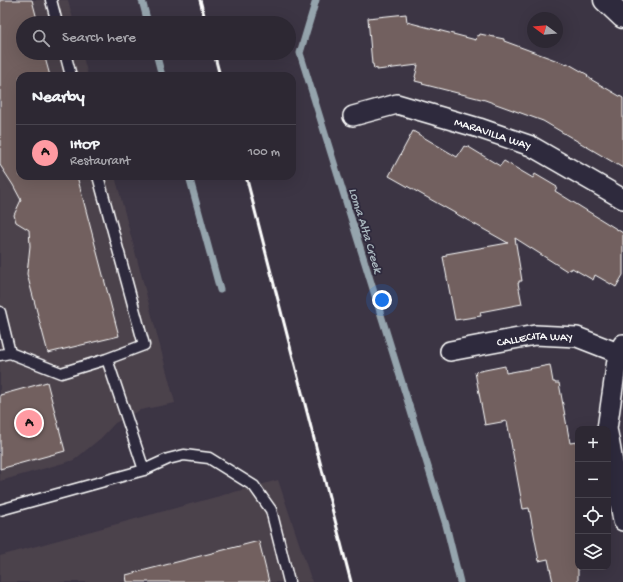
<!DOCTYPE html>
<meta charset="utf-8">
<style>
:root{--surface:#2d2833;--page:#39343f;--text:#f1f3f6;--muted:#a7a6ac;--line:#48444e;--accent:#ff9aa2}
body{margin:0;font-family:"Gochi Hand",sans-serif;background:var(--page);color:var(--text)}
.controls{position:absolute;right:12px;bottom:12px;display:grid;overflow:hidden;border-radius:8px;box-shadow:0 4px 16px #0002}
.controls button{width:36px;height:36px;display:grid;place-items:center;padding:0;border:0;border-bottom:1px solid var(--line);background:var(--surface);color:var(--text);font:20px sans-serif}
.compass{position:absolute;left:527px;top:12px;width:36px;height:36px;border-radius:50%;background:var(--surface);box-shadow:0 4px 16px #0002;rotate:286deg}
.you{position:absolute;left:382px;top:300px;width:14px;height:14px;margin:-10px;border:3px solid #fff;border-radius:50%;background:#1a73e8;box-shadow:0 0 0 6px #1a73e833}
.badge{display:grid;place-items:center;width:26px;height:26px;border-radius:50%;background:var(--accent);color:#111;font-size:13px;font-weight:700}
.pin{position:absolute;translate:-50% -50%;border:2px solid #fff;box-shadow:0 1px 4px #0006}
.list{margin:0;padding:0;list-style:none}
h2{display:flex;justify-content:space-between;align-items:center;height:52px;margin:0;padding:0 16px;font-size:17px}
h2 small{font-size:13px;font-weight:400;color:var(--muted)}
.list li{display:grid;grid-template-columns:26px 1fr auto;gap:12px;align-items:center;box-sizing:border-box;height:56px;padding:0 16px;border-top:1px solid var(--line)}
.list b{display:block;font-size:15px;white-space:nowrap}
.list p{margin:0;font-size:13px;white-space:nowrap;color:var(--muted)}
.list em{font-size:13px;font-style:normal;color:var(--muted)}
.icon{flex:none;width:22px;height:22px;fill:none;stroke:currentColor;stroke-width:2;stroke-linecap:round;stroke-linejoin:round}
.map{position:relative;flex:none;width:623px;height:582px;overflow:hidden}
.search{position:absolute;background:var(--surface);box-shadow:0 4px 16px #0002;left:16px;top:16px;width:280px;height:44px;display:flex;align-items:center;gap:10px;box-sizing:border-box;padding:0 14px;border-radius:22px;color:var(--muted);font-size:15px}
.panel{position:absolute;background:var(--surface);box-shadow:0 4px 16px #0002;left:16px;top:72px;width:280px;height:108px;border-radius:12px}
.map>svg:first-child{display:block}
.built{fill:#4c424c}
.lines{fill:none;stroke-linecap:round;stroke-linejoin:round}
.stream{stroke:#95a4ad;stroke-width:7}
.building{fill:#72615f;stroke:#fff}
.lane-casing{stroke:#fff;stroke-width:13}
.street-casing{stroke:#fff;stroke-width:22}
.secondary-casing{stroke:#fff;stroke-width:25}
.lane{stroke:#2f2a3d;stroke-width:10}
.street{stroke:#2f2a3d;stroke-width:19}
.secondary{stroke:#2f2a3d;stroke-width:22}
.rail{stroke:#fff;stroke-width:3}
.labels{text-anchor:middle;stroke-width:3.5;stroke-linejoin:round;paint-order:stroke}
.street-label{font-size:12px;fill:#fff;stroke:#2f2a3d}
.water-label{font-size:13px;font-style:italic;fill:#a7b4bb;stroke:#2f2a3d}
</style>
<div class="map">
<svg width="623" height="582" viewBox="0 0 623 582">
<rect width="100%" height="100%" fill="#3c3544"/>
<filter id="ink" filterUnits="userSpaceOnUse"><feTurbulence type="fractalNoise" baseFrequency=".025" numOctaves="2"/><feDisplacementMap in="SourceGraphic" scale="8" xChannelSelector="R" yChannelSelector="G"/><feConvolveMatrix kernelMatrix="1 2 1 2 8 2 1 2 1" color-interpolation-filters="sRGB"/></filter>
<g filter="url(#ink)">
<path class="built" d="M 0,0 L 68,0 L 74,23 L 23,23 L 23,53 L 82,53 L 88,76 L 20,76 L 20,176 L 115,176 L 175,403 L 140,410 L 115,423 L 101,438 L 74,460 L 0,481 Z
M 278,480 L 312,582 L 0,582 L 0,556 Z"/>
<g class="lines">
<path class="stream" d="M 142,0 L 148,23
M 316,0 L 300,53 L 446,525 L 460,582
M 156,53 L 162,76
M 189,176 L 220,290"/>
</g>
<path class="building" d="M 0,0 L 32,0 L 38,23 L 23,23 L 23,53 L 46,53 L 44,54 L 50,76 L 20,76 L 20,176 L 77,176 L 119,336 L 48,353 L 27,274 L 30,246 L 29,230 L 16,222 L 14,215 L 21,200 L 13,185 L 0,165 Z
M 406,14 L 407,22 L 476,40 L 477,35 L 479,36 L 480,34 L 504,39 L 504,41 L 566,64 L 567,63 L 588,75 L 587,76 L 592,80 L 623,98 L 623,168 L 543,121 L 485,100 L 422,84 L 423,83 L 415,81 L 416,78 L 415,77 L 418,65 L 377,70 L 377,68 L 374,69 L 373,64 L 372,64 L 368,18 Z
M 413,131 L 457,157 L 464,146 L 466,147 L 467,146 L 500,166 L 504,161 L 533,178 L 535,174 L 557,187 L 555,191 L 623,233 L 623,275 L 616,287 L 595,275 L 593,280 L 572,268 L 571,270 L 569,269 L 567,271 L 515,238 L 522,281 L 519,281 L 519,283 L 518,283 L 522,304 L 480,312 L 481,316 L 455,320 L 443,257 L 446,256 L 446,254 L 508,243 L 389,176 Z
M 550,365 L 553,382 L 555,382 L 555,383 L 559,383 L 570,443 L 578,442 L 578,582 L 553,582 L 548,559 L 539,561 L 529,508 L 523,509 L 507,421 L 485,425 L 475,372 L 505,366 L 506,373 Z
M 47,382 L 65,451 L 0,469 L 0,395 Z
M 259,541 L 269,582 L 127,582 L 126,575 Z"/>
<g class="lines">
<defs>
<path id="lane" d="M 51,0 L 57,23
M 65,53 L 71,76
M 98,176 L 144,345 L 107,359
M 0,312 L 10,353 L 61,373 L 107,359 L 144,470
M 0,355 L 10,353
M 0,510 L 144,470 L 168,459 L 184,455 L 209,458 L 254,486 L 271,510 L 289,582"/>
<g id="street">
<path id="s1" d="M 353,116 L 397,104 L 479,128 L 531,146 L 623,199"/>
<path id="s2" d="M 450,351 L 535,335 L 577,337 L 618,353"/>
<path d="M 607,429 L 618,353 L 623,344"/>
<path d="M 608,433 L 623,521"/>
</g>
<path id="secondary" d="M 605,0 L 623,17"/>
</defs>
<use href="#lane" class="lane-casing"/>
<use href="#street" class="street-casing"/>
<use href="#secondary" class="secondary-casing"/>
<use href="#lane" class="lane"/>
<use href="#street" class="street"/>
<use href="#secondary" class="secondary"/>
<path class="rail" d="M 200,0 L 206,23
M 214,53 L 220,76
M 246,176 L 351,582"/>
</g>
</g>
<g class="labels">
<g class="street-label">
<text dy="4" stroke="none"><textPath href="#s1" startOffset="146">MARAVILLA WAY</textPath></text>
<text dy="4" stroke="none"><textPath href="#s2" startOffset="86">CALLECITA WAY</textPath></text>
</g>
<g class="water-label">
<text transform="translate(367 230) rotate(73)" y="5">Loma Alta Creek</text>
</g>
</g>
</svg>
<div class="controls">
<button>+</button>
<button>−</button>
<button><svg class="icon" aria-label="locate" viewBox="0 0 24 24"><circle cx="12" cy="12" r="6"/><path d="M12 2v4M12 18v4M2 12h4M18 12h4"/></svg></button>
<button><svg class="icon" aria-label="layers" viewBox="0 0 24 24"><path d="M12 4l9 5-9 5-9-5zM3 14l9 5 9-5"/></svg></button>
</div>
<svg class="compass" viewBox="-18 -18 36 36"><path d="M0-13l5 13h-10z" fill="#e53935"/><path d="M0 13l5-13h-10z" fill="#a7a6ac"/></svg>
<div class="you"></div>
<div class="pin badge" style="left:29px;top:423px">A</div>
<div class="search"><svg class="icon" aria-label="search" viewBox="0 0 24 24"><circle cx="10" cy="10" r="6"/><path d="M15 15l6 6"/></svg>Search here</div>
<section class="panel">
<h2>Nearby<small></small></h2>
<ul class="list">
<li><span class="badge">A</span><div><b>IHOP</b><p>Restaurant</p></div><em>100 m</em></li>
</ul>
</section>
</div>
